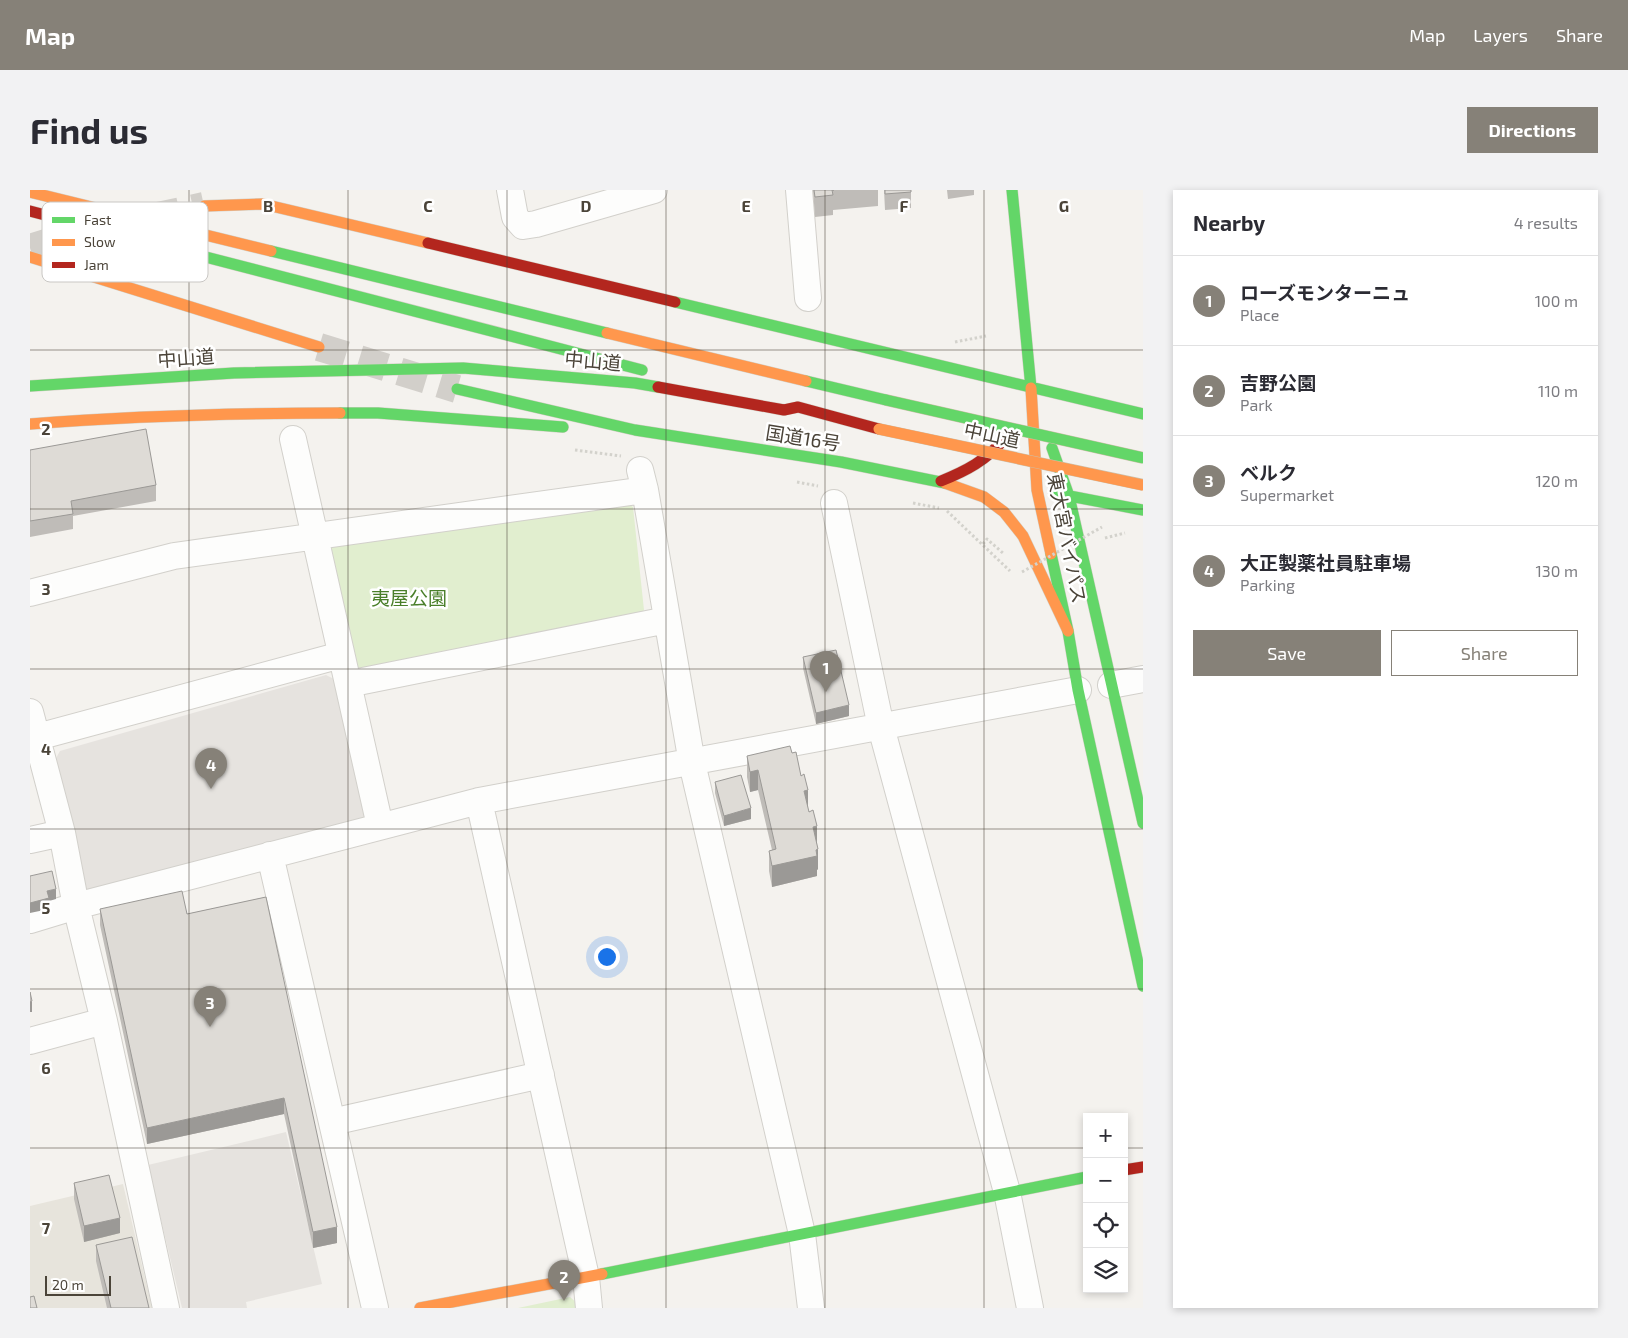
<!DOCTYPE html>
<meta charset="utf-8">
<style>
:root{--surface:#fff;--page:#f2f2f3;--text:#2b2b33;--muted:#7c7c81;--line:#e1e1e2;--accent:#868178}
body{margin:0;font-family:"Exo 2","Noto Sans JP",sans-serif;background:var(--page);color:var(--text)}
.controls{position:absolute;right:15px;bottom:15px;display:grid;overflow:hidden;border-radius:0px;box-shadow:0 2px 8px #0003}
.controls button{width:45px;height:45px;display:grid;place-items:center;padding:0;border:0;border-bottom:1px solid var(--line);background:var(--surface);color:var(--text);font:25px sans-serif}
.scale{position:absolute;left:15px;bottom:12px;width:66px;box-sizing:border-box;padding-left:5px;border:2px solid #4b4439;border-top:0;font-size:14px;line-height:18px;white-space:nowrap;color:#4b4439;-webkit-text-stroke:4px #fff;paint-order:stroke}
.you{position:absolute;left:576px;top:766px;width:18px;height:18px;margin:-12px;border:4px solid #fff;border-radius:50%;background:#1a73e8;box-shadow:0 0 0 8px #1a73e833}
.badge{display:grid;place-items:center;width:32px;height:32px;border-radius:50%;background:var(--accent);color:#fff;font-size:16px;font-weight:700}
.pin{position:absolute;translate:-50% -41px;filter:drop-shadow(0 1px 2px #0008)}
.pin::after{content:'';position:absolute;top:26px;width:18px;height:15px;background:inherit;clip-path:polygon(0 0,100% 0,50% 100%)}
.list{margin:0;padding:0;list-style:none}
h2{display:flex;justify-content:space-between;align-items:center;height:65px;margin:0;padding:0 20px;font-size:21px}
h2 small{font-size:16px;font-weight:400;color:var(--muted)}
.list li{display:grid;grid-template-columns:32px 1fr auto;gap:15px;align-items:center;box-sizing:border-box;height:90px;padding:0 20px;border-top:1px solid var(--line)}
.list b{display:block;font-size:19px;white-space:nowrap}
.list p{margin:0;font-size:16px;white-space:nowrap;color:var(--muted)}
.list em{font-size:16px;font-style:normal;color:var(--muted)}
.actions{display:flex;gap:10px;padding:15px 20px}
.actions a{flex:1;padding:11px 0;border:1px solid var(--accent);border-radius:0px;text-align:center;font-size:18px;color:var(--accent)}
.actions .main{background:var(--accent);color:#fff}
.icon{flex:none;width:28px;height:28px;fill:none;stroke:currentColor;stroke-width:2;stroke-linecap:round;stroke-linejoin:round}
.map{position:relative;flex:none;width:1113px;height:1118px;overflow:hidden;border-radius:0px}
header{display:flex;align-items:center;gap:30px;box-sizing:border-box;height:70px;padding:0 25px;background:var(--accent);color:#fff}
header strong{font-size:24px}
nav{display:flex;gap:28px;margin-inline-start:auto;font-size:18px}
.intro{display:flex;align-items:center;justify-content:space-between;box-sizing:border-box;height:120px;padding:0 30px}
h1{margin:0;font-size:35px}
.button{padding:12px 22px;border-radius:0px;background:var(--accent);color:#fff;font-size:18px;font-weight:700}
main{display:flex;gap:30px;padding:0 30px}
aside{flex:1;background:var(--surface);border-radius:0px;box-shadow:0 2px 8px #0003}
.map>svg:first-child{display:block}
.residential{fill:#e7e4dc}
.green{fill:#e1eecf}
.parking{fill:#e6e3df}
.lines{fill:none;stroke-linecap:round;stroke-linejoin:round}
.highway-tunnel{stroke:#d2cfca;stroke-width:28;stroke-dasharray:28 14;stroke-linecap:butt}
.street-casing{stroke:#d2d0cb;stroke-width:28}
.fast-casing{stroke:#d3cfc5;stroke-width:12}
.slow-casing{stroke:#d3cfc5;stroke-width:12}
.jam-casing{stroke:#d3cfc5;stroke-width:12}
.path{stroke:#d3d2cc;stroke-width:3;stroke-dasharray:2.5 2.5;stroke-linecap:butt}
.street{stroke:#fdfdfc;stroke-width:26}
.fast{stroke:#63d668;stroke-width:11}
.slow{stroke:#ff974d;stroke-width:11}
.jam{stroke:#b3261e;stroke-width:11}
.fast-bridge-casing{stroke:#ccbfa9;stroke-width:12;stroke-linecap:butt}
.slow-bridge-casing{stroke:#ccbfa9;stroke-width:12;stroke-linecap:butt}
.path-bridge{stroke:#d3d2cc;stroke-width:3;stroke-dasharray:2.5 2.5;stroke-linecap:butt}
.fast-bridge{stroke:#63d668;stroke-width:11}
.slow-bridge{stroke:#ff974d;stroke-width:11}
.wall{fill:#bfbcb8}
.shaded-wall{fill:#9b9996}
.building{fill:#dedbd6;stroke:#9b9996}
.grid{fill:none;stroke:#4b4439;stroke-width:1;stroke-opacity:0.55}
.labels{text-anchor:middle;stroke-width:5;stroke-linejoin:round;paint-order:stroke}
.street-label{font-size:19px;fill:#4b4439;stroke:#fff}
.park-label{font-size:19px;fill:#4a7f2a;stroke:#fff}
.key{fill:#fff;stroke:#c9c7c4;stroke-width:1}
.key-label{font-size:14px;fill:#4b4439}
.grid-label{font-size:16px;text-anchor:middle;font-weight:bold;fill:#4b4439;stroke:#fff;stroke-width:5;stroke-linejoin:round;paint-order:stroke}
</style>
<header>
<strong>Map</strong>
<nav><a>Map</a><a>Layers</a><a>Share</a></nav>
</header>
<div class="intro"><h1>Find us</h1><a class="button">Directions</a></div>
<main>
<div class="map">
<svg width="1113" height="1118" viewBox="0 0 1113 1118">
<rect width="100%" height="100%" fill="#f4f2ee"/>
<path class="residential" d="M 93,994 L 122,1118 L 0,1118 L 0,1016 Z"/>
<path class="green" d="M 595,312 L 603,317 L 614,420 L 609,428 L 334,484 L 324,477 L 298,361 L 304,350 Z
M 540,1107 L 548,1114 L 549,1118 L 488,1118 Z"/>
<path class="parking" d="M 296,485 L 306,490 L 338,627 L 55,703 L 25,570 L 30,561 Z
M 256,942 L 292,1094 L 216,1112 L 217,1118 L 152,1118 L 118,975 Z"/>
<g class="lines">
<path class="highway-tunnel" d="M 0,58 L 45,44 L 174,16
M 289,157 L 427,199"/>
<defs>
<path id="street" d="M 480,0 L 485,27 L 493,36 L 506,34 L 624,0
M 769,0 L 778,108
M 263,249 L 350,636
M 610,280 L 615,300 L 662,573 L 772,1044 L 781,1118
M 804,313 L 851,537 L 977,1002 L 1000,1118
M 0,403 L 144,366 L 615,300
M 318,494 L 637,430
M 1081,495 L 1113,489
M 0,522 L 32,643 L 46,716 L 74,831 L 136,1118
M 0,549 L 311,465
M 449,611 L 556,1087 L 559,1118
M 0,650 L 32,643
M 240,665 L 345,1118
M 0,730 L 46,716 L 449,611 L 1048,500
M 0,851 L 74,831
M 302,932 L 511,885"/>
<path id="fast" d="M 982,0 L 1001,198
M 141,58 L 612,180
M 241,61 L 577,143
M 645,112 L 1113,224
M 776,191 L 856,210
M 0,196 L 204,183 L 433,178 L 605,193 L 628,197
M 427,199 L 605,240 L 811,272 L 915,293
M 310,223 L 348,223 L 533,237
M 1022,258 L 1039,306 L 1113,633
M 1024,303 L 1113,320
M 1021,364 L 1038,441 L 1048,500 L 1113,796
M 572,1084 L 1057,987"/>
<path id="slow" d="M 0,2 L 241,61
M 174,16 L 233,14 L 398,53
M 0,67 L 289,157
M 577,143 L 776,191
M 1001,198 L 1007,300 L 1021,364
M 0,234 C 103,226 206,223 310,223
M 915,293 L 954,307 L 974,322 L 993,346 L 1038,441
M 390,1118 L 572,1084"/>
<path id="jam" d="M 0,21 L 141,58
M 398,53 L 645,112
M 628,197 L 754,220 L 768,217 L 849,239
M 911,291 C 936,281 957,270 974,249
M 1094,980 L 1113,977"/>
</defs>
<use href="#street" class="street-casing"/>
<use href="#fast" class="fast-casing"/>
<use href="#slow" class="slow-casing"/>
<use href="#jam" class="jam-casing"/>
<path class="path" d="M 925,152 L 956,146
M 545,260 L 591,266
M 767,292 L 788,296
M 883,313 L 909,318
M 917,321 L 980,381
M 1075,348 L 1095,343
M 953,354 L 957,349 L 974,364"/>
<use href="#street" class="street"/>
<use href="#fast" class="fast"/>
<use href="#slow" class="slow"/>
<use href="#jam" class="jam"/>
<defs>
<path id="fast-bridge" d="M 856,210 L 1113,268"/>
<path id="slow-bridge" d="M 849,239 L 1113,295"/>
</defs>
<use href="#fast-bridge" class="fast-bridge-casing"/>
<use href="#slow-bridge" class="slow-bridge-casing"/>
<path class="path-bridge" d="M 992,382 L 1072,337"/>
<use href="#fast-bridge" class="fast-bridge"/>
<use href="#slow-bridge" class="slow-bridge"/>
</g>
<path class="wall" d="M 783,0 L 848,0 L 848,16 L 803,20 L 803,25 L 785,27 Z
M 854,0 L 881,0 L 881,18 L 855,20 Z
M 917,0 L 944,0 L 944,5 L 918,9 Z
M 0,260 L 126,295 L 126,311 L 43,326 L 43,339 L 0,347 Z
M 773,467 L 819,526 L 786,534 L 773,478 Z
M 717,566 L 778,620 L 787,653 L 788,679 L 787,680 L 787,686 L 742,697 L 739,681 L 739,661 L 742,660 L 728,600 L 720,602 L 717,587 Z
M 685,592 L 721,629 L 694,636 L 685,603 Z
M 236,707 L 307,1053 L 283,1058 L 254,924 L 117,954 L 70,735 L 70,719 L 157,724 Z
M 44,993 L 90,1043 L 54,1052 L 44,1009 Z
M 66,1055 L 119,1118 L 77,1118 L 66,1071 Z"/>
<path class="shaded-wall" d="M 819,515 L 819,526 L 786,534 L 786,523 Z
M 728,580 L 728,600 L 720,602 L 720,582 Z
M 778,600 L 778,621 L 774,601 Z
M 721,618 L 721,629 L 694,636 L 694,626 Z
M 787,636 L 787,657 L 783,637 Z
M 788,659 L 788,679 L 787,680 L 787,686 L 742,697 L 742,676 Z
M 26,699 L 26,709 L 19,711 L 19,719 L 0,723 L 0,713 L 17,701 Z
M 2,811 L 2,822 L 0,822 L 0,812 Z
M 254,908 L 254,924 L 117,954 L 117,938 Z
M 90,1028 L 90,1043 L 54,1052 L 54,1036 Z
M 307,1037 L 307,1053 L 283,1058 L 283,1042 Z"/>
<path class="building" d="M 784,0 L 804,0 L 802,0 L 803,5 L 785,7 Z
M 855,0 L 881,0 L 881,2 L 855,4 Z
M 116,239 L 126,295 L 41,311 L 43,324 L 0,331 L 0,260 Z
M 806,460 L 819,515 L 786,523 L 773,467 Z
M 760,556 L 762,563 L 766,562 L 771,586 L 774,584 L 778,600 L 774,601 L 779,622 L 783,620 L 787,636 L 783,637 L 788,659 L 786,660 L 787,666 L 742,676 L 739,661 L 746,659 L 728,580 L 720,582 L 717,566 Z
M 711,585 L 721,618 L 694,626 L 685,592 Z
M 22,681 L 26,699 L 17,701 L 19,708 L 0,713 L 0,686 Z
M 152,701 L 157,724 L 236,707 L 307,1037 L 283,1042 L 254,908 L 117,938 L 70,719 Z
M 0,802 L 2,811 L 0,812 Z
M 79,985 L 90,1028 L 54,1036 L 44,993 Z
M 102,1047 L 119,1118 L 81,1118 L 66,1055 Z
M 4,1106 L 7,1118 L 0,1118 L 0,1107 Z"/>
<path class="grid" d="M 159,0 L 159,1118M 318,0 L 318,1118M 477,0 L 477,1118M 636,0 L 636,1118M 795,0 L 795,1118M 954,0 L 954,1118M 0,160 L 1113,160M 0,319 L 1113,319M 0,479 L 1113,479M 0,639 L 1113,639M 0,799 L 1113,799M 0,958 L 1057,958M 1094,958 L 1113,958"/>
<g class="labels">
<g class="street-label">
<text transform="translate(156 168) rotate(-4)" y="7">中山道</text>
<text transform="translate(563 171) rotate(5)" y="7">中山道</text>
<text transform="translate(962 245) rotate(12)" y="7">中山道</text>
<text transform="translate(773 248) rotate(9)" y="7">国道16号</text>
<text transform="translate(1037 348) rotate(79)" y="7">東大宮バイパス</text>
</g>
<g class="park-label">
<text x="379" y="415">夷屋公園</text>
</g>
</g>
<rect x="12" y="12" width="166" height="80" rx="8" class="key"/>
<rect x="22" y="27" width="23" height="6" fill="#63d668"/>
<rect x="22" y="49" width="23" height="7" fill="#ff974d"/>
<rect x="22" y="72" width="23" height="6" fill="#b3261e"/>
<g class="key-label">
<text x="54" y="35">Fast</text>
<text x="54" y="57">Slow</text>
<text x="54" y="80">Jam</text>
</g>
<g class="grid-label">
<text x="238" y="22">B</text>
<text x="398" y="22">C</text>
<text x="556" y="22">D</text>
<text x="716" y="22">E</text>
<text x="874" y="22">F</text>
<text x="1034" y="22">G</text>
<text x="16" y="245">2</text>
<text x="16" y="405">3</text>
<text x="16" y="565">4</text>
<text x="16" y="724">5</text>
<text x="16" y="884">6</text>
<text x="16" y="1044">7</text>
</g>
</svg>
<div class="controls">
<button>+</button>
<button>−</button>
<button><svg class="icon" aria-label="locate" viewBox="0 0 24 24"><circle cx="12" cy="12" r="6"/><path d="M12 2v4M12 18v4M2 12h4M18 12h4"/></svg></button>
<button><svg class="icon" aria-label="layers" viewBox="0 0 24 24"><path d="M12 4l9 5-9 5-9-5zM3 14l9 5 9-5"/></svg></button>
</div>
<div class="scale">20 m</div>
<div class="you"></div>
<div class="pin badge" style="left:796px;top:502px">1</div>
<div class="pin badge" style="left:534px;top:1111px">2</div>
<div class="pin badge" style="left:180px;top:837px">3</div>
<div class="pin badge" style="left:181px;top:599px">4</div>
</div>
<aside>
<h2>Nearby<small>4 results</small></h2>
<ul class="list">
<li><span class="badge">1</span><div><b>ローズモンターニュ</b><p>Place</p></div><em>100 m</em></li>
<li><span class="badge">2</span><div><b>吉野公園</b><p>Park</p></div><em>110 m</em></li>
<li><span class="badge">3</span><div><b>ベルク</b><p>Supermarket</p></div><em>120 m</em></li>
<li><span class="badge">4</span><div><b>大正製薬社員駐車場</b><p>Parking</p></div><em>130 m</em></li>
</ul>
<div class="actions"><a class="main">Save</a><a>Share</a></div>
</aside>
</main>
